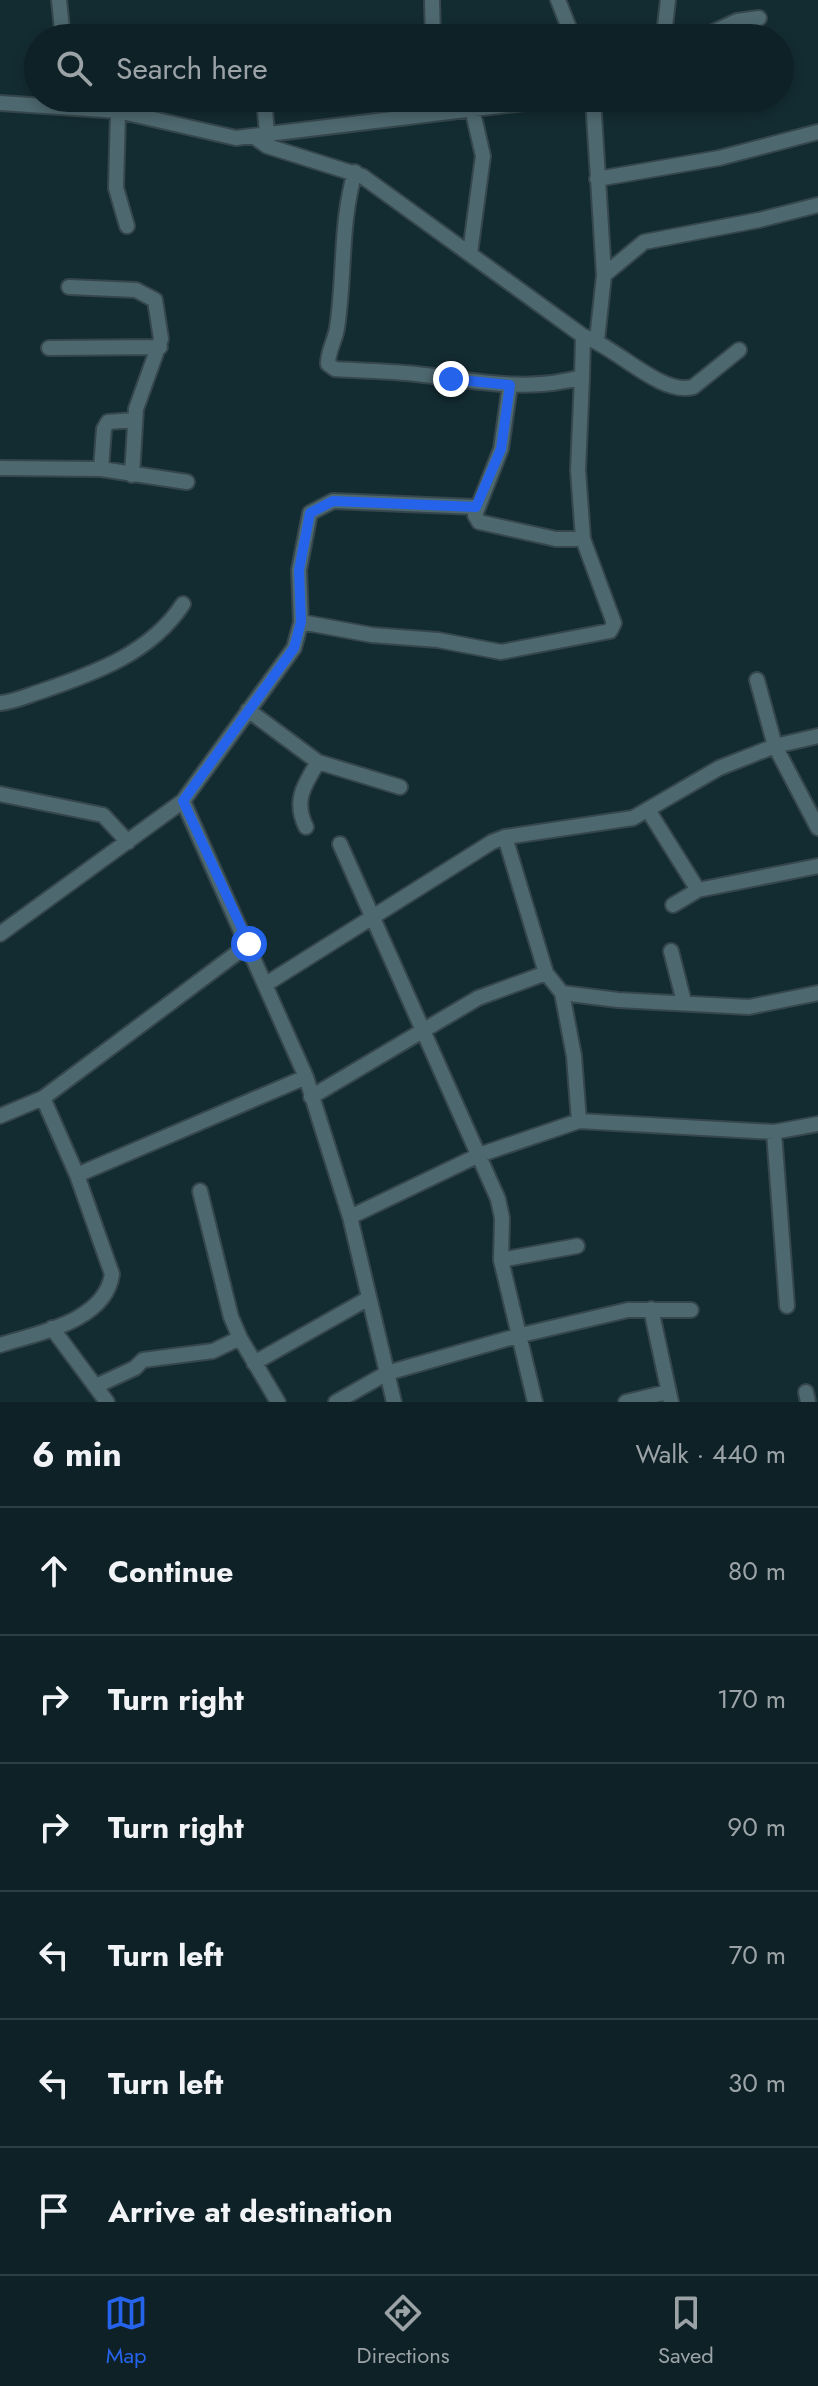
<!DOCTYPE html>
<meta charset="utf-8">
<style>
:root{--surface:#0e2126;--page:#1c2e32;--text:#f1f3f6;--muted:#9ba3a7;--line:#2e3e43;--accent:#2563eb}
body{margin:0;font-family:Jost,sans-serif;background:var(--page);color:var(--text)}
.stop{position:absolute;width:24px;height:24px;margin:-18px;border:6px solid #2563eb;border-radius:50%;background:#fff}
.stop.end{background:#2563eb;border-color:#fff;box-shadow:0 2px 8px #0008}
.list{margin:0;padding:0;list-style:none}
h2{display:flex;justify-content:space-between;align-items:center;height:104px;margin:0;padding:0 32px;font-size:34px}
h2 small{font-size:26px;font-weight:400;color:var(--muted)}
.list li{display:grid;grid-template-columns:52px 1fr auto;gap:24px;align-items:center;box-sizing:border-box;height:128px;padding:0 32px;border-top:2px solid var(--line)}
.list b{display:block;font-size:30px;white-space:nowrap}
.list em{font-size:26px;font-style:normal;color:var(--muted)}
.icon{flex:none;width:44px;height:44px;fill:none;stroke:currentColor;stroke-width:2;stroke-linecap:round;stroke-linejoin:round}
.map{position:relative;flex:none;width:818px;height:1402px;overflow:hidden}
.search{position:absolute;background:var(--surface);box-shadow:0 4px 12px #0003;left:24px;right:24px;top:24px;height:88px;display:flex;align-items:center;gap:20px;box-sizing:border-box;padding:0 28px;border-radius:44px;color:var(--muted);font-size:30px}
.sheet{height:872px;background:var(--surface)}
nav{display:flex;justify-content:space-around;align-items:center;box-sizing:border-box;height:112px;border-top:2px solid var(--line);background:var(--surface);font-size:22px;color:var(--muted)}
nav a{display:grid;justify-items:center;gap:4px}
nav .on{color:var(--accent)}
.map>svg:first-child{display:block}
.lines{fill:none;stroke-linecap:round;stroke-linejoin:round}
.street-casing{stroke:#35474c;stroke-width:18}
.street{stroke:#4e686f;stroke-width:14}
.route{stroke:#2563eb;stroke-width:10}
</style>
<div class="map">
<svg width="818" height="1402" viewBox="0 0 818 1402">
<rect width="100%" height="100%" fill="#132c32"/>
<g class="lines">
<defs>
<path id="street" d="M 59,0 L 63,38
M 432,0 L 433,38
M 558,0 L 573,38
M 664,35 L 668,0
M 632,38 L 709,34 L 737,21 L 759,18
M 264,98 L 267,134
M 593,98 L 604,275 L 597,340
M 0,103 L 118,111 L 236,138 L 565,98
M 118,111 L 116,188 L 127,226
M 253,136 L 267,146 L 362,176 L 583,336 C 615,346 661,396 693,387 L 739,350
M 355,172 C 340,222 345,277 337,328 C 335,341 328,350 328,364 L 335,369 C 362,371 389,371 416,374 C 471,380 527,393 582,377 L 583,336
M 597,179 L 719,158 L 818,132
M 470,253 L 483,156 L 472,108
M 604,275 L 644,242 L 759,220 L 818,205
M 69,287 L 136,290 L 155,300 L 161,339 L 136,409 L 132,475
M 49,348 L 160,347
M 510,385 L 501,449 L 475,515 L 479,522 L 556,539 L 583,539
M 0,468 L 101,469 L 187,482
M 101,469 L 104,429 L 108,422 L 134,420
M 301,622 L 372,635 L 438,640 L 501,652 L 610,631 L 614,623 L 583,539 L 578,470 L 582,377
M 757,680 L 775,746 L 818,828
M 0,703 C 14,702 29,695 42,691 C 95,673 151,653 183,604
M 248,710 L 318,762 L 400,787
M 0,794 L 103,815 L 128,842
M 183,801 L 306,1077 L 350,1217 L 394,1402
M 648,810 L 698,890
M 306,827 C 293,801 304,785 318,762
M 505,837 L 546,973 L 562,993 L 574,1056 L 579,1121
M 340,844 L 498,1199 L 502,1218 L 501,1260 L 535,1402
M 673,905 L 698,890 L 818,866
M 0,934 L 183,801 L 294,648 L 301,622 L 299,570 L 310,513 L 333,501 L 476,507
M 671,951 L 684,1002
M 266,984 L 492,842 L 505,837 L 633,818 L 719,768 L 775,746 L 818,736
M 562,993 L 618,1000 L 749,1007 L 818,993
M 311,1097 L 478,998 L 546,973
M 0,1116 L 43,1098 L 249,944
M 774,1132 L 787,1306
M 77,1175 L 306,1077
M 200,1191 L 231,1317 L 240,1338 L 278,1402
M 350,1217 L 479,1155 L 579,1121 L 774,1132 L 818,1124
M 501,1260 L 577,1246
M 651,1309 L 671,1402
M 52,1328 L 107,1402
M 0,1345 C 38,1333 106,1321 112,1274 L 77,1175 L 43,1098
M 254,1363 L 369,1298
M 96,1386 L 135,1368 L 143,1360 L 213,1351 L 240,1338
M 806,1392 L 808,1402
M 336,1402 L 387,1373 L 517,1336 L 628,1310 L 691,1310
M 626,1402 L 668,1392"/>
</defs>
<use href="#street" class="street-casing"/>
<use href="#street" class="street"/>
</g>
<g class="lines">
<path class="route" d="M 249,944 L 183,801 L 294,648 L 301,622 L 299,570 L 310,513 L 333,501 L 476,507 L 501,449 L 510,385 L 451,379"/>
</g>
</svg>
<div class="stop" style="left:249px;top:944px"></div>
<div class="stop end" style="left:451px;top:379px"></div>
<div class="search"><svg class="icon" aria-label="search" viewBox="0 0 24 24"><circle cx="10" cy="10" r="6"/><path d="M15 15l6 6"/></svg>Search here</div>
</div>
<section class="sheet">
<h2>6 min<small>Walk · 440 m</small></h2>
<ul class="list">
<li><svg class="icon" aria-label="ahead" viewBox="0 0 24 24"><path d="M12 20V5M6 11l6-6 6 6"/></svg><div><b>Continue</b></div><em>80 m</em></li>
<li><svg class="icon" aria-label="right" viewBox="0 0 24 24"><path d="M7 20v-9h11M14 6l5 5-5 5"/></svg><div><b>Turn right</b></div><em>170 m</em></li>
<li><svg class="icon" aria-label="right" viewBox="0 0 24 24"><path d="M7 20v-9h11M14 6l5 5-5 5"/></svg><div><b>Turn right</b></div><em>90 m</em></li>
<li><svg class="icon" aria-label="left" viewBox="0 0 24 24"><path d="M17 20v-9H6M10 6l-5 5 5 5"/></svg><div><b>Turn left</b></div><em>70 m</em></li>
<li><svg class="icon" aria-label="left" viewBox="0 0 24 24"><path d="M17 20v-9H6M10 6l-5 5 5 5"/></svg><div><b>Turn left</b></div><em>30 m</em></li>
<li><svg class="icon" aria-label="arrive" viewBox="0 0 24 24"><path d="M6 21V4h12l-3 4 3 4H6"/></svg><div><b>Arrive at destination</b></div></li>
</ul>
</section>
<nav>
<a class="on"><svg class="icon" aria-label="map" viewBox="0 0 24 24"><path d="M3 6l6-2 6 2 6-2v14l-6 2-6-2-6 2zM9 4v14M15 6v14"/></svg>Map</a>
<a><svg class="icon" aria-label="directions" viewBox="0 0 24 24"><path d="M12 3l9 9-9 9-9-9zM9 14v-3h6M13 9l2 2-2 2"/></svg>Directions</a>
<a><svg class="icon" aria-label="saved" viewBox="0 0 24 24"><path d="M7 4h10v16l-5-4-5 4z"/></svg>Saved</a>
</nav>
